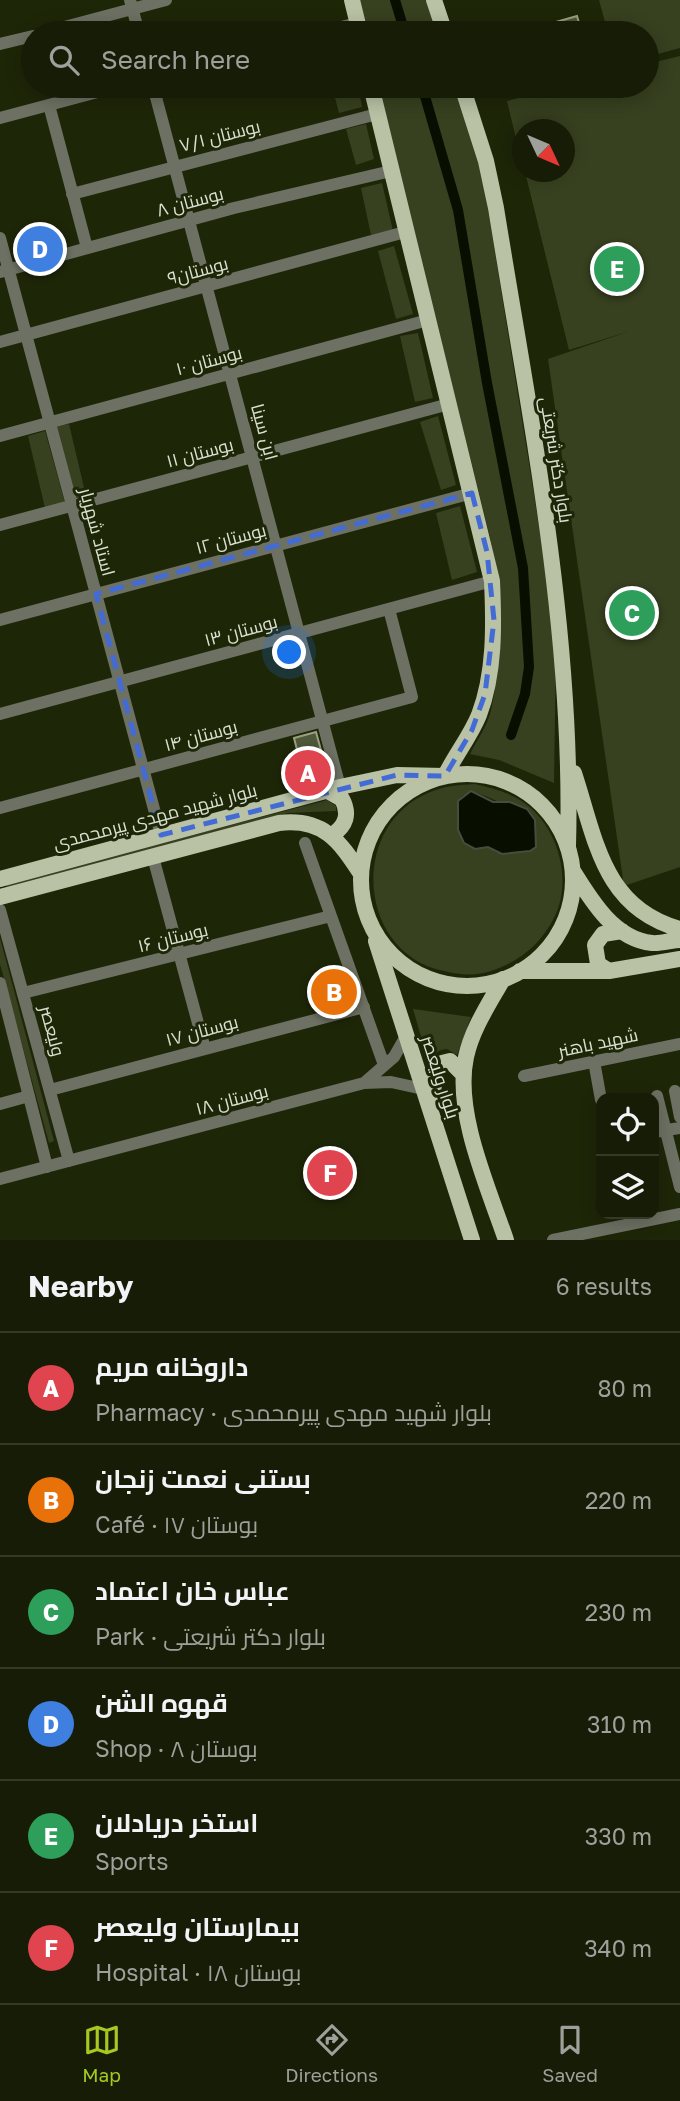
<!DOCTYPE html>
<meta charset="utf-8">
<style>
:root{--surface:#161c06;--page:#232914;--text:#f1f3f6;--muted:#9ea19b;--line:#353a28;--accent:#a6c821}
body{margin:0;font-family:"Golos Text",Cairo,sans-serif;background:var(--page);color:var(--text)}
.controls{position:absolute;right:21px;bottom:21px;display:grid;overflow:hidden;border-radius:14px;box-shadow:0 4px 18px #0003}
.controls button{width:63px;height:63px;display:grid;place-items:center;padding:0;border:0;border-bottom:2px solid var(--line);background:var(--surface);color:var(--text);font:35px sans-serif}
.compass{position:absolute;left:512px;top:119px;width:63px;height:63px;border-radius:50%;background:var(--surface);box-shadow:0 4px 18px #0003;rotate:134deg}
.you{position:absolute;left:290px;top:653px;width:24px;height:24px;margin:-18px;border:5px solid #fff;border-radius:50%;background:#1a73e8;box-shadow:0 0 0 10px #1a73e833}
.badge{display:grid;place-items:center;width:46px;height:46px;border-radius:50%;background:var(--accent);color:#fff;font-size:23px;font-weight:700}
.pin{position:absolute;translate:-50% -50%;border:4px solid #fff;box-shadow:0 2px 7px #0006}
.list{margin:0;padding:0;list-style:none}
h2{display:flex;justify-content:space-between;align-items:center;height:91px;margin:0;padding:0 28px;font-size:30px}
h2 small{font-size:23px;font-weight:400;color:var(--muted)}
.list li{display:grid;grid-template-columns:46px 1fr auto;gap:21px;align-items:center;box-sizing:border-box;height:112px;padding:0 28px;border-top:2px solid var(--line)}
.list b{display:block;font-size:26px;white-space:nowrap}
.list p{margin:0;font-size:23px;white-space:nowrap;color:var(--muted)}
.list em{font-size:23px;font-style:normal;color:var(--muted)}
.icon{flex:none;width:38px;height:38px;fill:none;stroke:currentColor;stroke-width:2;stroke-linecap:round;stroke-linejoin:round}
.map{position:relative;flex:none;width:680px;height:1240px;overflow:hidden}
.search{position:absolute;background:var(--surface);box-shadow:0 4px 18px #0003;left:21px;right:21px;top:21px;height:77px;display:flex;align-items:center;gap:18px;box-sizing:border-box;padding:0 24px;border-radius:38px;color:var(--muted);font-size:26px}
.sheet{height:763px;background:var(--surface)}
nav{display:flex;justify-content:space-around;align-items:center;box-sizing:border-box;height:98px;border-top:2px solid var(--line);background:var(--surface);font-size:19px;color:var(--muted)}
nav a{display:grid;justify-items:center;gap:4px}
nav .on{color:var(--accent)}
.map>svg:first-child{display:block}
.green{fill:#37401f;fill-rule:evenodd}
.water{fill:#080e00;stroke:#474d3e;stroke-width:2}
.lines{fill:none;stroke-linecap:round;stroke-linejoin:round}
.canal{stroke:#080e00;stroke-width:10}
.building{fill:#4f5839;stroke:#97a180;stroke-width:2}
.minor{stroke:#6d7163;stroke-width:12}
.major{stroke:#b9c2a5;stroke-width:16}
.marked{fill:none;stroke:#436bd6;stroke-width:5;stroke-dasharray:14 9;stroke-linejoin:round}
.labels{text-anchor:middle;stroke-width:6;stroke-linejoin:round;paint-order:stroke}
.street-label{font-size:18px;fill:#dbe1d0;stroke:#1e2608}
</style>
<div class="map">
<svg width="680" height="1240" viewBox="0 0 680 1240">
<rect width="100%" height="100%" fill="#1e2608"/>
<path class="green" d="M 358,0 L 427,0 L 437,33 L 365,33 Z
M 599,0 L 680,0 L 680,48 L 647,57 L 647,33 L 608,33 Z
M 680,56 L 680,867 L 624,886 L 548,359 L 630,331 L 569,350 L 525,172 L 564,172 L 564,130 L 522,130 L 522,163 L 507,101 L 566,86 L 647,86 L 647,64 Z
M 332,86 L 358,86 L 362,107 L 339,113 Z
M 377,86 L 455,86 L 479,154 L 552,606 L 556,651 L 554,783 L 499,760 L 470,754 C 477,740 488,725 491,710 C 504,654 501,593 490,537 Z
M 366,124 L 374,159 L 356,165 L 346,129 Z
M 382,183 L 393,231 L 371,235 L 361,188 Z
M 394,246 L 413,314 L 396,319 L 378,251 Z
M 418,333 L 433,398 L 415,402 L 400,336 Z
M 438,416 L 456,485 L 441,490 L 420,422 Z
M 69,424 L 86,496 L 73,500 L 54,427 Z
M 45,431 L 65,503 L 45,508 L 28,436 Z
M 460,506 L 477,572 L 452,580 L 436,513 Z
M 475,784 C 491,788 505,791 520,800 C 557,823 574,878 554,918 C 540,945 520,961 491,971 C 476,976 460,975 444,971 C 358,954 348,827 428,793 C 443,786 458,785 475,784 ZM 471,791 C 497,799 514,809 536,827 L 522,851 L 498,853 L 488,847 L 470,847 L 464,843 L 458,830 L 461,797 Z
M 327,800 L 336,806 L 336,811 L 288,813 L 7,887 L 6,884 Z
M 0,938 L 54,1141 L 49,1143 L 0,964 Z
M 413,1009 L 471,1017 L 457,1055 L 447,1049 C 433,1050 432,1059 431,1071 Z"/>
<path class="water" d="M 471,791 L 493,802 L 510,802 L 527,809 L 535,820 L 536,847 L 530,851 L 502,854 L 488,847 L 475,849 L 464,843 L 458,830 L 458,801 Z"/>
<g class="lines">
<path class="canal" d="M 395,0 L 405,33
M 422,86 L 458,210 L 487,383 L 523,568 L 529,667 L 525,694 L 511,735"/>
</g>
<path class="building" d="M 577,16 L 582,33 L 524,33 L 524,31 Z
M 316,732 L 329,779 L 306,785 L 294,738 Z"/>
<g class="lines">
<path class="minor" d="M 130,0 L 139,33
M 42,33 L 166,0
M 317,33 L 357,23
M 0,44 L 33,36
M 153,86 L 340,787
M 49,105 L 87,248
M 0,118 L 120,86
M 72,194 L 377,114
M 0,238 L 161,835
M 0,272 L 234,208 L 391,171
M 0,342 L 405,232
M 0,436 L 428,320
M 0,525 L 449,404
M 0,620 L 472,493
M 0,714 L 492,581
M 0,808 L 412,697 L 389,609
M 305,843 L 384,1065
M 153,857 L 205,1049
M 0,910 L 69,1161
M 0,983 L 47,1167
M 23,993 L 331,916
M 594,1061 L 601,1100
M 524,1076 L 680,1044
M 364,1083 L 391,1082 L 423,1089
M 50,1090 L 364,1007
M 675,1091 L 680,1117
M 657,1096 L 680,1187
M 0,1104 L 29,1096
M 654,1132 L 680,1128
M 0,1179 L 364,1083 L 394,1057 L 406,1036
M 553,1240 L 680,1214"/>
<path class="major" d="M 352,0 L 360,33
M 434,0 L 445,33
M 462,86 L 486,161 L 496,208 C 530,419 574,631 568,846
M 574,773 C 596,840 603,908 680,929
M361 880a106 106 0 1 1 212 0a106 106 0 1 1-212 0Z
M 328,791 L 342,799 C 350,814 346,826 332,835
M 573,871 C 591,900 614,939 652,943 C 661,944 672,940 680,940
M 0,879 L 340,787 L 397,775 L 445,776 C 455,755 470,737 479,715 C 495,673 494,625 492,581 L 371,86
M 0,897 L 279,823 C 323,818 339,840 361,874
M 376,941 L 472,1240
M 520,971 L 609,971 L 680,959
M 609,971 L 598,964 L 595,945 L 603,934 L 622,931
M 503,979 C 489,1004 472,1029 466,1057 C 454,1112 488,1187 506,1240
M 431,1105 L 436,1071 L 442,1063 L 450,1061 L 463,1074"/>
</g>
<path class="marked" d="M 472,493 L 487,552 L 494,620 L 485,694 L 472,730 L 445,776 L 397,775 L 161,835 L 96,594 Z"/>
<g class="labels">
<g class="street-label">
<text transform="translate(220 136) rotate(-14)" y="6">بوستان ۷/۱</text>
<text transform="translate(190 202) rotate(-15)" y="6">بوستان ۸</text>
<text transform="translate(198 271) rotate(-15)" y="6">بوستان۹</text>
<text transform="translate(209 361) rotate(-15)" y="6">بوستان ۱۰</text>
<text transform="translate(264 432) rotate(75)" y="6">ابن سینا</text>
<text transform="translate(200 453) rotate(-15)" y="6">بوستان ۱۱</text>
<text transform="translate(556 460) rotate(81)" y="6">بلوار دکتر شریعتی</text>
<text transform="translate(97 532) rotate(75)" y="6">استاد شهریار</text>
<text transform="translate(231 539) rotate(-15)" y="6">بوستان ۱۲</text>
<text transform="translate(241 631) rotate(-15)" y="6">بوستان ۱۳</text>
<text transform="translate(201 736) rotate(-15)" y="6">بوستان ۱۴</text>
<text transform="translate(155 817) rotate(-15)" y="6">بلوار شهید مهدی پیرمحمدی</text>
<text transform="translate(173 938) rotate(-14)" y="6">بوستان ۱۶</text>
<text transform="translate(52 1031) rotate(75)" y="6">ولیعصر</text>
<text transform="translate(202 1031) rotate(-15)" y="6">بوستان ۱۷</text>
<text transform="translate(598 1043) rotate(-12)" y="6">شهید باهنر</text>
<text transform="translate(440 1077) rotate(72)" y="6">بلوار ولیعصر</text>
<text transform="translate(232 1100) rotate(-15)" y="6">بوستان ۱۸</text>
</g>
</g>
</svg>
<div class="controls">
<button><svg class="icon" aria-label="locate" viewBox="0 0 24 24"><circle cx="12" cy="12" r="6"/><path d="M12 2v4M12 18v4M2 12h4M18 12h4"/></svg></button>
<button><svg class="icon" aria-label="layers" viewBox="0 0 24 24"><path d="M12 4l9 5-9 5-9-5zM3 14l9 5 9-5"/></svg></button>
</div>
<svg class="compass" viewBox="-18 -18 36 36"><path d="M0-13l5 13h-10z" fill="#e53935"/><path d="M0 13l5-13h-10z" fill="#9ea19b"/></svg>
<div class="you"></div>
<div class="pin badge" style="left:308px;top:773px;background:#e0444e">A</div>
<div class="pin badge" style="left:334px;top:992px;background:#e8710a">B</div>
<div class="pin badge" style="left:632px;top:613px;background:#2e9e5b">C</div>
<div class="pin badge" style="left:40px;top:249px;background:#3f7fe0">D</div>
<div class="pin badge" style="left:617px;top:269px;background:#2e9e5b">E</div>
<div class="pin badge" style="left:330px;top:1173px;background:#e0444e">F</div>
<div class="search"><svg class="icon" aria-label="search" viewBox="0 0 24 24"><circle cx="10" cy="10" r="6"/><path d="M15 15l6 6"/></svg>Search here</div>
</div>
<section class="sheet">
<h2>Nearby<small>6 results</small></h2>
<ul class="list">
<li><span class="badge" style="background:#e0444e">A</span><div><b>داروخانه مریم</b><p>Pharmacy · بلوار شهید مهدی پیرمحمدی</p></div><em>80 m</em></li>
<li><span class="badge" style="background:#e8710a">B</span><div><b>بستنی نعمت زنجان</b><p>Café · بوستان ۱۷</p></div><em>220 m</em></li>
<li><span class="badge" style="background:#2e9e5b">C</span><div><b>عباس خان اعتماد</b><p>Park · بلوار دکتر شریعتی</p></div><em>230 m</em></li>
<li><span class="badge" style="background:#3f7fe0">D</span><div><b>قهوه الشن</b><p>Shop · بوستان ۸</p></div><em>310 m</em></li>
<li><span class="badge" style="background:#2e9e5b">E</span><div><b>استخر دریادلان</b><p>Sports</p></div><em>330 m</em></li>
<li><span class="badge" style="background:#e0444e">F</span><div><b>بیمارستان ولیعصر</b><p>Hospital · بوستان ۱۸</p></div><em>340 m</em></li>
</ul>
</section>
<nav>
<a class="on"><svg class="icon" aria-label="map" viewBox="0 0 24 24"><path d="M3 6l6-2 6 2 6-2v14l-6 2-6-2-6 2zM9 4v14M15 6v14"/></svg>Map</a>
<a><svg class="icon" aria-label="directions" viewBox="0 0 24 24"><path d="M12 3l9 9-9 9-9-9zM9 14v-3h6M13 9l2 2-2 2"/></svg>Directions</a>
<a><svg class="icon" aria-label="saved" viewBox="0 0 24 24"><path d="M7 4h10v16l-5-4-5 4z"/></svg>Saved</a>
</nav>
